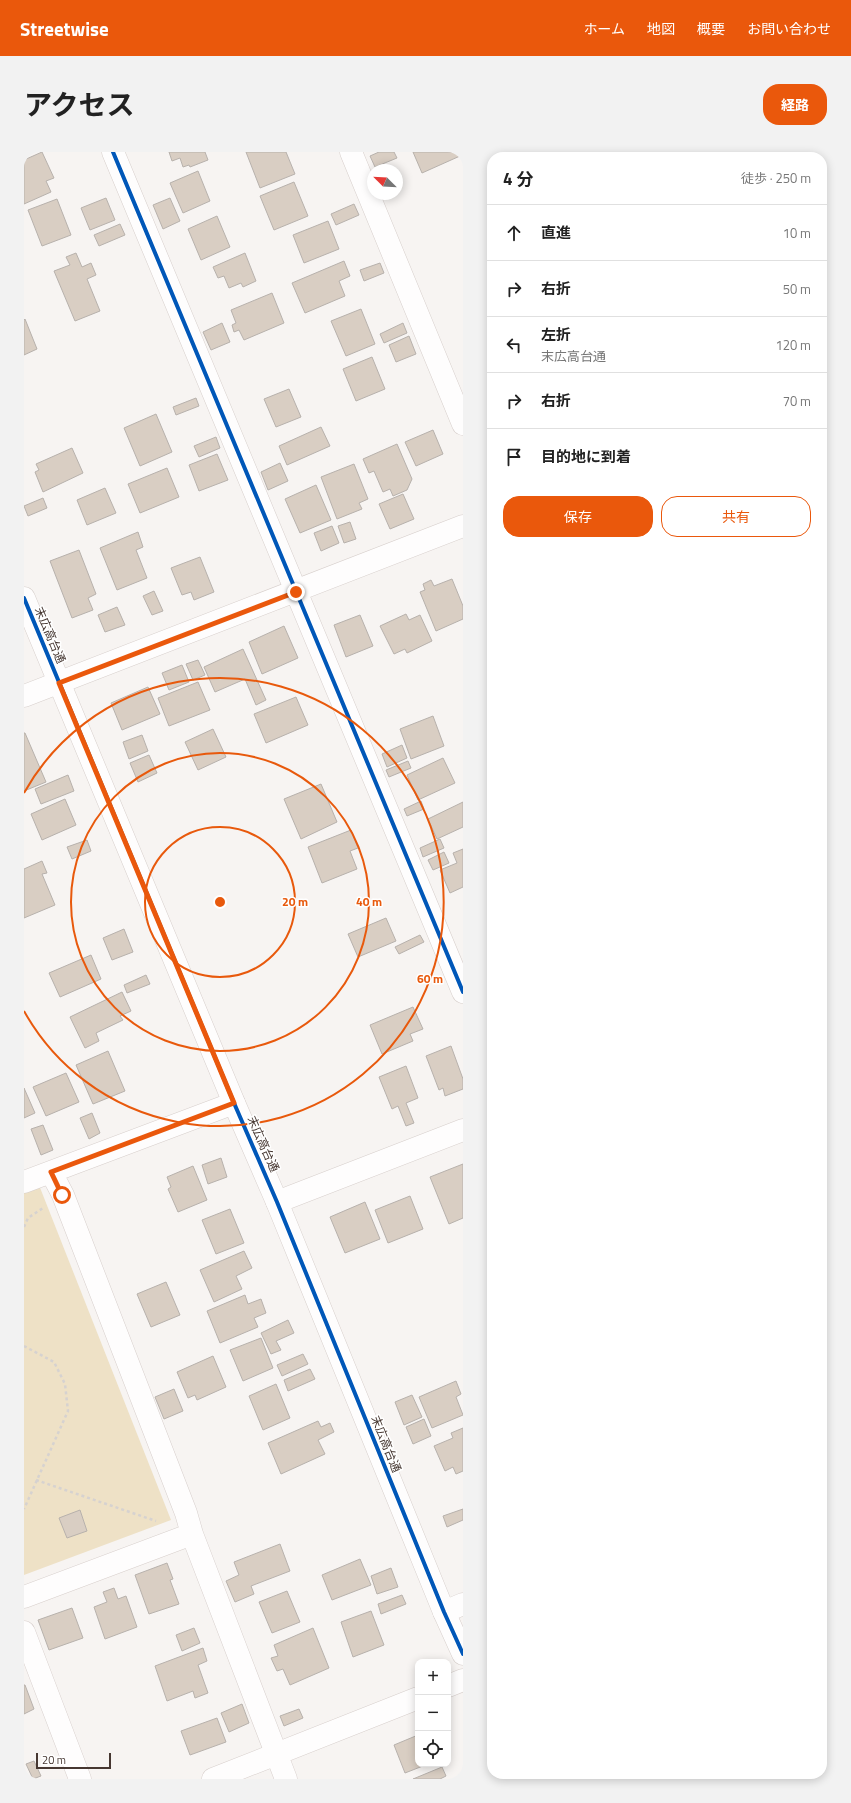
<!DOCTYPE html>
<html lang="ja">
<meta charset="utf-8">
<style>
:root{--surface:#fff;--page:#f2f2f2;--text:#222;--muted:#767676;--line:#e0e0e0;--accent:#ea580c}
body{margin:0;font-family:"Titillium Web","Noto Sans JP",sans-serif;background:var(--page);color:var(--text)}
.controls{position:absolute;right:12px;bottom:12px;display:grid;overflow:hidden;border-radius:8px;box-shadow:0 2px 10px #0003}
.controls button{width:36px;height:36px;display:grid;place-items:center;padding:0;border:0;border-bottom:1px solid var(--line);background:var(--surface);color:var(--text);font:20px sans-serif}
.compass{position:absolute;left:343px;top:12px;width:36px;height:36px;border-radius:50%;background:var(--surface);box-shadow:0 2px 10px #0003;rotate:294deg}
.scale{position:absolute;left:12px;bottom:10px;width:75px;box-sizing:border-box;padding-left:4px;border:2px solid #463731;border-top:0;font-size:11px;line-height:14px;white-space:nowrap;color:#463731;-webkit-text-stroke:3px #fff;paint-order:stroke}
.stop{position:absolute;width:12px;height:12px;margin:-9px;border:3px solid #ea580c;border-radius:50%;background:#fff}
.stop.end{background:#ea580c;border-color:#fff;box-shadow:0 1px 4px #0008}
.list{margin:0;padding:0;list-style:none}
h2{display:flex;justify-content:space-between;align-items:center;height:52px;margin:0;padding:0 16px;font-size:17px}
h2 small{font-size:13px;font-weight:400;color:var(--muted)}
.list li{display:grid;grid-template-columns:26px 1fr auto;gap:12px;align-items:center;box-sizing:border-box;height:56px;padding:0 16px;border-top:1px solid var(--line)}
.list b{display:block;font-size:15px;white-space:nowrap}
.list p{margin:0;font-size:13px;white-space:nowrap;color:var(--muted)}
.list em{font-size:13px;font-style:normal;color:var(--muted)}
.actions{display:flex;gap:8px;padding:12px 16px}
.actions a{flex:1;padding:9px 0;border:1px solid var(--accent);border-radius:16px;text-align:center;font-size:14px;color:var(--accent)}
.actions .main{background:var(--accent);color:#fff}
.icon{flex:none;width:22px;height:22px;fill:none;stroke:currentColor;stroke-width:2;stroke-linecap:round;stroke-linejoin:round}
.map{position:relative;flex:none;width:439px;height:1627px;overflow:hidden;border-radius:16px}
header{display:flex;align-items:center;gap:24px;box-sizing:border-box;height:56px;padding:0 20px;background:var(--accent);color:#fff}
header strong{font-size:19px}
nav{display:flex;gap:22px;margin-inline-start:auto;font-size:14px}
.intro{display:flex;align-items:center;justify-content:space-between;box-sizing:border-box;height:96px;padding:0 24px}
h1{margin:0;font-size:28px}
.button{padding:10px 18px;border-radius:16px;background:var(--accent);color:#fff;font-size:14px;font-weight:700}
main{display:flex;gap:24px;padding:0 24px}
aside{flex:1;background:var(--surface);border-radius:16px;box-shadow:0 2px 10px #0003}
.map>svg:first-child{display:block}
.green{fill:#eee1c6}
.building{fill:#d9cec3;stroke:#b7b1ac}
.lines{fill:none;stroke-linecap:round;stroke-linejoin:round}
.minor-casing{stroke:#d7cfcc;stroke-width:23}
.tertiary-casing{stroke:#d7cfcc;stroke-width:23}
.path{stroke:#d6d2d0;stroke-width:2.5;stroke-dasharray:3 3;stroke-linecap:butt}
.minor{stroke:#fefdfd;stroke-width:22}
.tertiary{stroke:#fefdfd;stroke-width:22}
.cycleway-casing{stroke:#fff;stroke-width:6}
.cycleway{stroke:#0057b8;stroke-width:4}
.route{stroke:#ea580c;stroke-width:5}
.ring{fill:none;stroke:#e8590c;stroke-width:2}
.labels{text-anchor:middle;stroke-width:3;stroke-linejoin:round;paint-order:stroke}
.street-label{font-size:12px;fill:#463731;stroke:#fff}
.centre{fill:#e8590c;stroke:#fff;stroke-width:2}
.ring-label{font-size:12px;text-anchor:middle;font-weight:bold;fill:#e8590c;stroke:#fff;stroke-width:3;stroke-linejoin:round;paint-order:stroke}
</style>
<header>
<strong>Streetwise</strong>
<nav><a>ホーム</a><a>地図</a><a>概要</a><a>お問い合わせ</a></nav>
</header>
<div class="intro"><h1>アクセス</h1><a class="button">経路</a></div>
<main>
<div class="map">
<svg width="439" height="1627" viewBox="0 0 439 1627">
<rect width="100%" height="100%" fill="#f7f4f2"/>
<path class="green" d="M 13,1028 L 147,1368 L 0,1423 L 0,1033 Z"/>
<path class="building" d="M 18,0 L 30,26 L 22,29 L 27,40 L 0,52 L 0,8 Z
M 145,0 L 181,0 L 184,8 L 166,15 L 165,13 L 159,15 L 156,6 L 148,9 Z
M 222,0 L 262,0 L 271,22 L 236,36 Z
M 355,0 L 370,0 L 373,6 L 351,15 L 346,4 Z
M 389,0 L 434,0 L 436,4 L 398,21 Z
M 174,19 L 186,49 L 159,61 L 146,31 Z
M 270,30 L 284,64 L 250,78 L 236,44 Z
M 82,46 L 91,68 L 66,78 L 57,56 Z
M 146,46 L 156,69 L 139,77 L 129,53 Z
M 33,47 L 47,83 L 18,94 L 4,58 Z
M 330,52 L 335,63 L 312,73 L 307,62 Z
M 193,64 L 206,95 L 177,108 L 164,77 Z
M 304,69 L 315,97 L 280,111 L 269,83 Z
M 96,72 L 101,83 L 75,94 L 70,83 Z
M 52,101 L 58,115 L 67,111 L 72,123 L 63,127 L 76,159 L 51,169 L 30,119 L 46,113 L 42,105 Z
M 221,101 L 232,129 L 219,135 L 217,131 L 205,136 L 200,124 L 194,126 L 189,115 Z
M 320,109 L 326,124 L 315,129 L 321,144 L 281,161 L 268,131 Z
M 356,111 L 360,121 L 340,129 L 336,118 Z
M 248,141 L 260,171 L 220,188 L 215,178 L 210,180 L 208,173 L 212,171 L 207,158 Z
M 337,157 L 351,192 L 322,204 L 307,169 Z
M 1,167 L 13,197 L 0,203 L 0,168 Z
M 198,171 L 206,190 L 187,198 L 179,180 Z
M 379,171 L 383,181 L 360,191 L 356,182 Z
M 385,184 L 392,202 L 372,210 L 365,193 Z
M 348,205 L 361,237 L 332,249 L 319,217 Z
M 265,237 L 277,265 L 252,275 L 240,247 Z
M 172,246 L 175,254 L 152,263 L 149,255 Z
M 132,262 L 148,300 L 116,314 L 100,276 Z
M 297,275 L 306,294 L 263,313 L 255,294 Z
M 409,278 L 419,302 L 392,314 L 381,290 Z
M 192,285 L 196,296 L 175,305 L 170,294 Z
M 373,292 L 388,327 L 383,338 L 369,344 L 366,337 L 359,340 L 350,319 L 345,321 L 339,307 Z
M 48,296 L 59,321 L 19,340 L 11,320 L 15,318 L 12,312 Z
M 193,302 L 204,328 L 175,339 L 165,313 Z
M 256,311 L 264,329 L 244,338 L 237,320 Z
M 330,312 L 344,347 L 335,351 L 338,357 L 313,367 L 297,325 Z
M 143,316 L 155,345 L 116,361 L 104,332 Z
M 292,333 L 307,368 L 276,381 L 261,347 Z
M 81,336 L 92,361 L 63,373 L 53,348 Z
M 379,342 L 390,367 L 366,377 L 355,352 Z
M 19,346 L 23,356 L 4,364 L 0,354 Z
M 326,370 L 332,387 L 320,391 L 314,374 Z
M 308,374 L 315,391 L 297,399 L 290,381 Z
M 114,380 L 119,395 L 112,398 L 123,426 L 93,438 L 76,396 Z
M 55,398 L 72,442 L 64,446 L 69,458 L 48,466 L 26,409 Z
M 176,405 L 190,440 L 170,448 L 167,440 L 158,443 L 147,416 Z
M 428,427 L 439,454 L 439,467 L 412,479 L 396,440 L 401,438 L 399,432 L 407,428 L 410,434 Z
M 130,439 L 139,459 L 128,463 L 119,444 Z
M 93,455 L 101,473 L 81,480 L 74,463 Z
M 382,462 L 385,468 L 396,463 L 408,489 L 383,501 L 381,497 L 370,502 L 356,474 Z
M 336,463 L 349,494 L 322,505 L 310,473 Z
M 260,474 L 274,506 L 238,522 L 225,490 Z
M 219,497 L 242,548 L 232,553 L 221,527 L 191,540 L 180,515 Z
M 174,508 L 181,523 L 169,528 L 162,512 Z
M 158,513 L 165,530 L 145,538 L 138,521 Z
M 174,530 L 186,558 L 145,574 L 134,546 Z
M 124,535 L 136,562 L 98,578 L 87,551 Z
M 272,545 L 284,573 L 242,591 L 230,562 Z
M 409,564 L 420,594 L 387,607 L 376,577 Z
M 189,577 L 202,605 L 174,618 L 161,590 Z
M 0,581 L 1,581 L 22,630 L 0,639 Z
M 118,583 L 124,599 L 105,607 L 99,590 Z
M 378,593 L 383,606 L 363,615 L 358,602 Z
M 125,603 L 133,621 L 114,630 L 106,611 Z
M 419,606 L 431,631 L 394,648 L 383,623 Z
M 384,609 L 387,616 L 365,625 L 362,618 Z
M 44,623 L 50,639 L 17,652 L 11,637 Z
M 297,632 L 313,670 L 277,687 L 260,647 Z
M 41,647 L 52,673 L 18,688 L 7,662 Z
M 397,649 L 400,657 L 383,664 L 380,657 Z
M 439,650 L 439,675 L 413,687 L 404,667 Z
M 327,678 L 334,696 L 326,699 L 333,717 L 298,731 L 284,695 Z
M 416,687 L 420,696 L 399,705 L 396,696 Z
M 63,688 L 67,699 L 48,707 L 43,695 Z
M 439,697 L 439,735 L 426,741 L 416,718 L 433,711 L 429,701 Z
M 420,700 L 425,711 L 409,718 L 404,708 Z
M 18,709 L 23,721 L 18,722 L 31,753 L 0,766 L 0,717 Z
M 362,766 L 372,789 L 334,805 L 324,782 Z
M 100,777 L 109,800 L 88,808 L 79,786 Z
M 396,783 L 400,790 L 375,802 L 371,795 Z
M 67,803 L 77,827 L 36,845 L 25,821 Z
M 122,823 L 126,832 L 103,841 L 100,833 Z
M 98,840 L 107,859 L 96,864 L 99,868 L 72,881 L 75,889 L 61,896 L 46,865 Z
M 389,855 L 399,877 L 386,882 L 389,889 L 358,902 L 346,873 Z
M 427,894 L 439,927 L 439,937 L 421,944 L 419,936 L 415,938 L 402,904 Z
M 84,899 L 101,939 L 69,952 L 52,913 Z
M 382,914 L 394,946 L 382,951 L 390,971 L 382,974 L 374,954 L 368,957 L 355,925 Z
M 42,921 L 55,950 L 22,964 L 9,935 Z
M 0,936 L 11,961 L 0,966 Z
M 68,961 L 76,981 L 65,987 L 56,966 Z
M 19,973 L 29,998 L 17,1003 L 7,977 Z
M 197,1006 L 203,1025 L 184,1032 L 178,1013 Z
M 439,1012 L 439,1066 L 425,1072 L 406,1025 Z
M 169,1014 L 183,1048 L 154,1060 L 144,1037 L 147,1035 L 143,1025 Z
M 386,1044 L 399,1077 L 364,1091 L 351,1058 Z
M 341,1050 L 356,1087 L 321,1101 L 306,1065 Z
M 206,1057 L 220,1091 L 192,1102 L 178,1068 Z
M 220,1099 L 228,1116 L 212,1124 L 218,1137 L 190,1150 L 176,1118 Z
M 142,1130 L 156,1163 L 127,1175 L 113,1142 Z
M 221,1143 L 224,1152 L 237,1147 L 242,1161 L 230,1166 L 234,1175 L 196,1191 L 183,1159 Z
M 264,1168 L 270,1181 L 252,1189 L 257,1198 L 247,1202 L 237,1181 Z
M 237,1186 L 249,1216 L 219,1229 L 206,1198 Z
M 279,1202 L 284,1212 L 258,1224 L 253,1213 Z
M 189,1204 L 202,1235 L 173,1248 L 171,1243 L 164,1246 L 153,1220 Z
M 286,1217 L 291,1227 L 264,1239 L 260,1228 Z
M 432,1229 L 437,1242 L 432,1245 L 439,1263 L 408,1276 L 395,1245 Z
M 252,1232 L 266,1266 L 239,1278 L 225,1244 Z
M 150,1237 L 159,1259 L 140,1267 L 131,1245 Z
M 388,1243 L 398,1265 L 380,1273 L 371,1250 Z
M 400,1267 L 407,1284 L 389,1292 L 382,1275 Z
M 294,1269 L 297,1275 L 306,1271 L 310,1280 L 294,1288 L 301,1302 L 257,1322 L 244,1291 Z
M 439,1276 L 439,1319 L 432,1322 L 429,1315 L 421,1319 L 410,1294 L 429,1286 L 427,1281 Z
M 439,1357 L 439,1368 L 423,1375 L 419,1364 Z
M 56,1358 L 63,1379 L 43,1386 L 35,1366 Z
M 256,1392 L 266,1419 L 227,1434 L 230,1442 L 211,1450 L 202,1429 L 215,1423 L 210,1410 Z
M 336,1407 L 347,1433 L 308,1448 L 298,1423 Z
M 143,1411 L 149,1427 L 146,1428 L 155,1452 L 125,1462 L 111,1423 Z
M 367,1416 L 374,1435 L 353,1442 L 347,1424 Z
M 90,1436 L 94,1447 L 102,1444 L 113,1475 L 81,1487 L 70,1455 L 83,1450 L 79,1440 Z
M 263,1439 L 276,1470 L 248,1481 L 235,1450 Z
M 378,1443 L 382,1452 L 357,1462 L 354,1452 Z
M 48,1456 L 59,1486 L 25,1498 L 14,1468 Z
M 347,1459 L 360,1493 L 329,1505 L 317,1470 Z
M 170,1476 L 176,1491 L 158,1499 L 152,1483 Z
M 289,1476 L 305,1516 L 266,1533 L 259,1517 L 253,1519 L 247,1506 L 254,1504 L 250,1493 Z
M 179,1496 L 183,1509 L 174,1513 L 184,1541 L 171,1546 L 169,1539 L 143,1549 L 131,1514 Z
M 1,1533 L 10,1557 L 0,1562 L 0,1533 Z
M 218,1552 L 225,1571 L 205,1580 L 197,1561 Z
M 275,1557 L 279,1566 L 260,1574 L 256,1564 Z
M 193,1566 L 202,1590 L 166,1603 L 157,1579 Z
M 394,1583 L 394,1612 L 404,1612 L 381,1621 L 370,1593 Z
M 10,1609 L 17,1624 L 9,1627 L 2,1612 Z
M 418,1615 L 422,1624 L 416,1627 L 389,1627 Z"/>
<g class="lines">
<defs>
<path id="minor" d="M 89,0 L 439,840
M 327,0 L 439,272
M 0,544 L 439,374
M 27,1020 L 39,1043 L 162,1361 L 168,1382 L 262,1627
M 0,1030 L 210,951
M 253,1050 L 439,978
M 0,1445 L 168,1382
M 420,1460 L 439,1452
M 0,1480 L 56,1627
M 424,1534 L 439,1528
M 189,1627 L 394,1546"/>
<path id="tertiary" d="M 0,446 L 210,951 L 253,1050 L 420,1460 L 439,1502"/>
</defs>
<use href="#minor" class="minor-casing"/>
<use href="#tertiary" class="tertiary-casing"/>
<path class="path" d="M 0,1075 L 4,1066 L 19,1056
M 0,1194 L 30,1210 L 41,1232 L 44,1259 L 0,1357
M 12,1328 L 132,1369"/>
<use href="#minor" class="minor"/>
<use href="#tertiary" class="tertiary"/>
<defs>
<path id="cycleway" d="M 89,0 L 439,840
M 0,446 L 210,951 L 253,1050 L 420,1460 L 439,1502"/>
</defs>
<use href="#cycleway" class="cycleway-casing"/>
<use href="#cycleway" class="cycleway"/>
</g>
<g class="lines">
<path class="route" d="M 38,1043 L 27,1020 L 210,951 L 35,531 L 272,440"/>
</g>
<g class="ring">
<circle cx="196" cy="750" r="75"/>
<circle cx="196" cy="750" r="149"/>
<path d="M0 641A224 224 0 1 1 0 859"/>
</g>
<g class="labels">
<g class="street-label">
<text transform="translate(26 483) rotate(67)" y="4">末広高台通</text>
<text transform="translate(239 992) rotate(66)" y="4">末広高台通</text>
<text transform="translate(362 1292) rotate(68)" y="4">末広高台通</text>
</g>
</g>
<circle cx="196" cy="750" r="6" class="centre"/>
<g class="ring-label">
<text x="271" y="754">20 m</text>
<text x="345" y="754">40 m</text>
<text x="406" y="831">60 m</text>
</g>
</svg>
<div class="controls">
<button>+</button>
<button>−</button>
<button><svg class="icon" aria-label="locate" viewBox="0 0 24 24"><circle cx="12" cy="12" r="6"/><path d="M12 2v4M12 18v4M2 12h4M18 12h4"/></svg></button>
</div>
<svg class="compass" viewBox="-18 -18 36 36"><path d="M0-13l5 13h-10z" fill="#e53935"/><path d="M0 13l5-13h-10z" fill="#767676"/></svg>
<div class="scale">20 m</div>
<div class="stop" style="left:38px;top:1043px"></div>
<div class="stop end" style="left:272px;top:440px"></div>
</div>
<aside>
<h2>4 分<small>徒歩 · 250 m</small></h2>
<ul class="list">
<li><svg class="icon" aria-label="ahead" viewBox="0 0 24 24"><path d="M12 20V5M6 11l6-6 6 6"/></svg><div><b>直進</b></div><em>10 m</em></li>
<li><svg class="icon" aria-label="right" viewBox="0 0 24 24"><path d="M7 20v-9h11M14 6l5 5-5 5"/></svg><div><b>右折</b></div><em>50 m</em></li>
<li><svg class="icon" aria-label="left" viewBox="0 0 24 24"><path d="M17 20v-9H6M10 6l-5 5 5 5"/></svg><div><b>左折</b><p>末広高台通</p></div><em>120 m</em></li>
<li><svg class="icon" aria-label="right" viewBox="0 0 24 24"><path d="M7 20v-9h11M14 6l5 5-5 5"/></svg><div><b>右折</b></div><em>70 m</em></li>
<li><svg class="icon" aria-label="arrive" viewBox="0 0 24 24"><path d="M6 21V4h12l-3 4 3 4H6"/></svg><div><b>目的地に到着</b></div></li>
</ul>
<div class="actions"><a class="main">保存</a><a>共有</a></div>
</aside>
</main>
